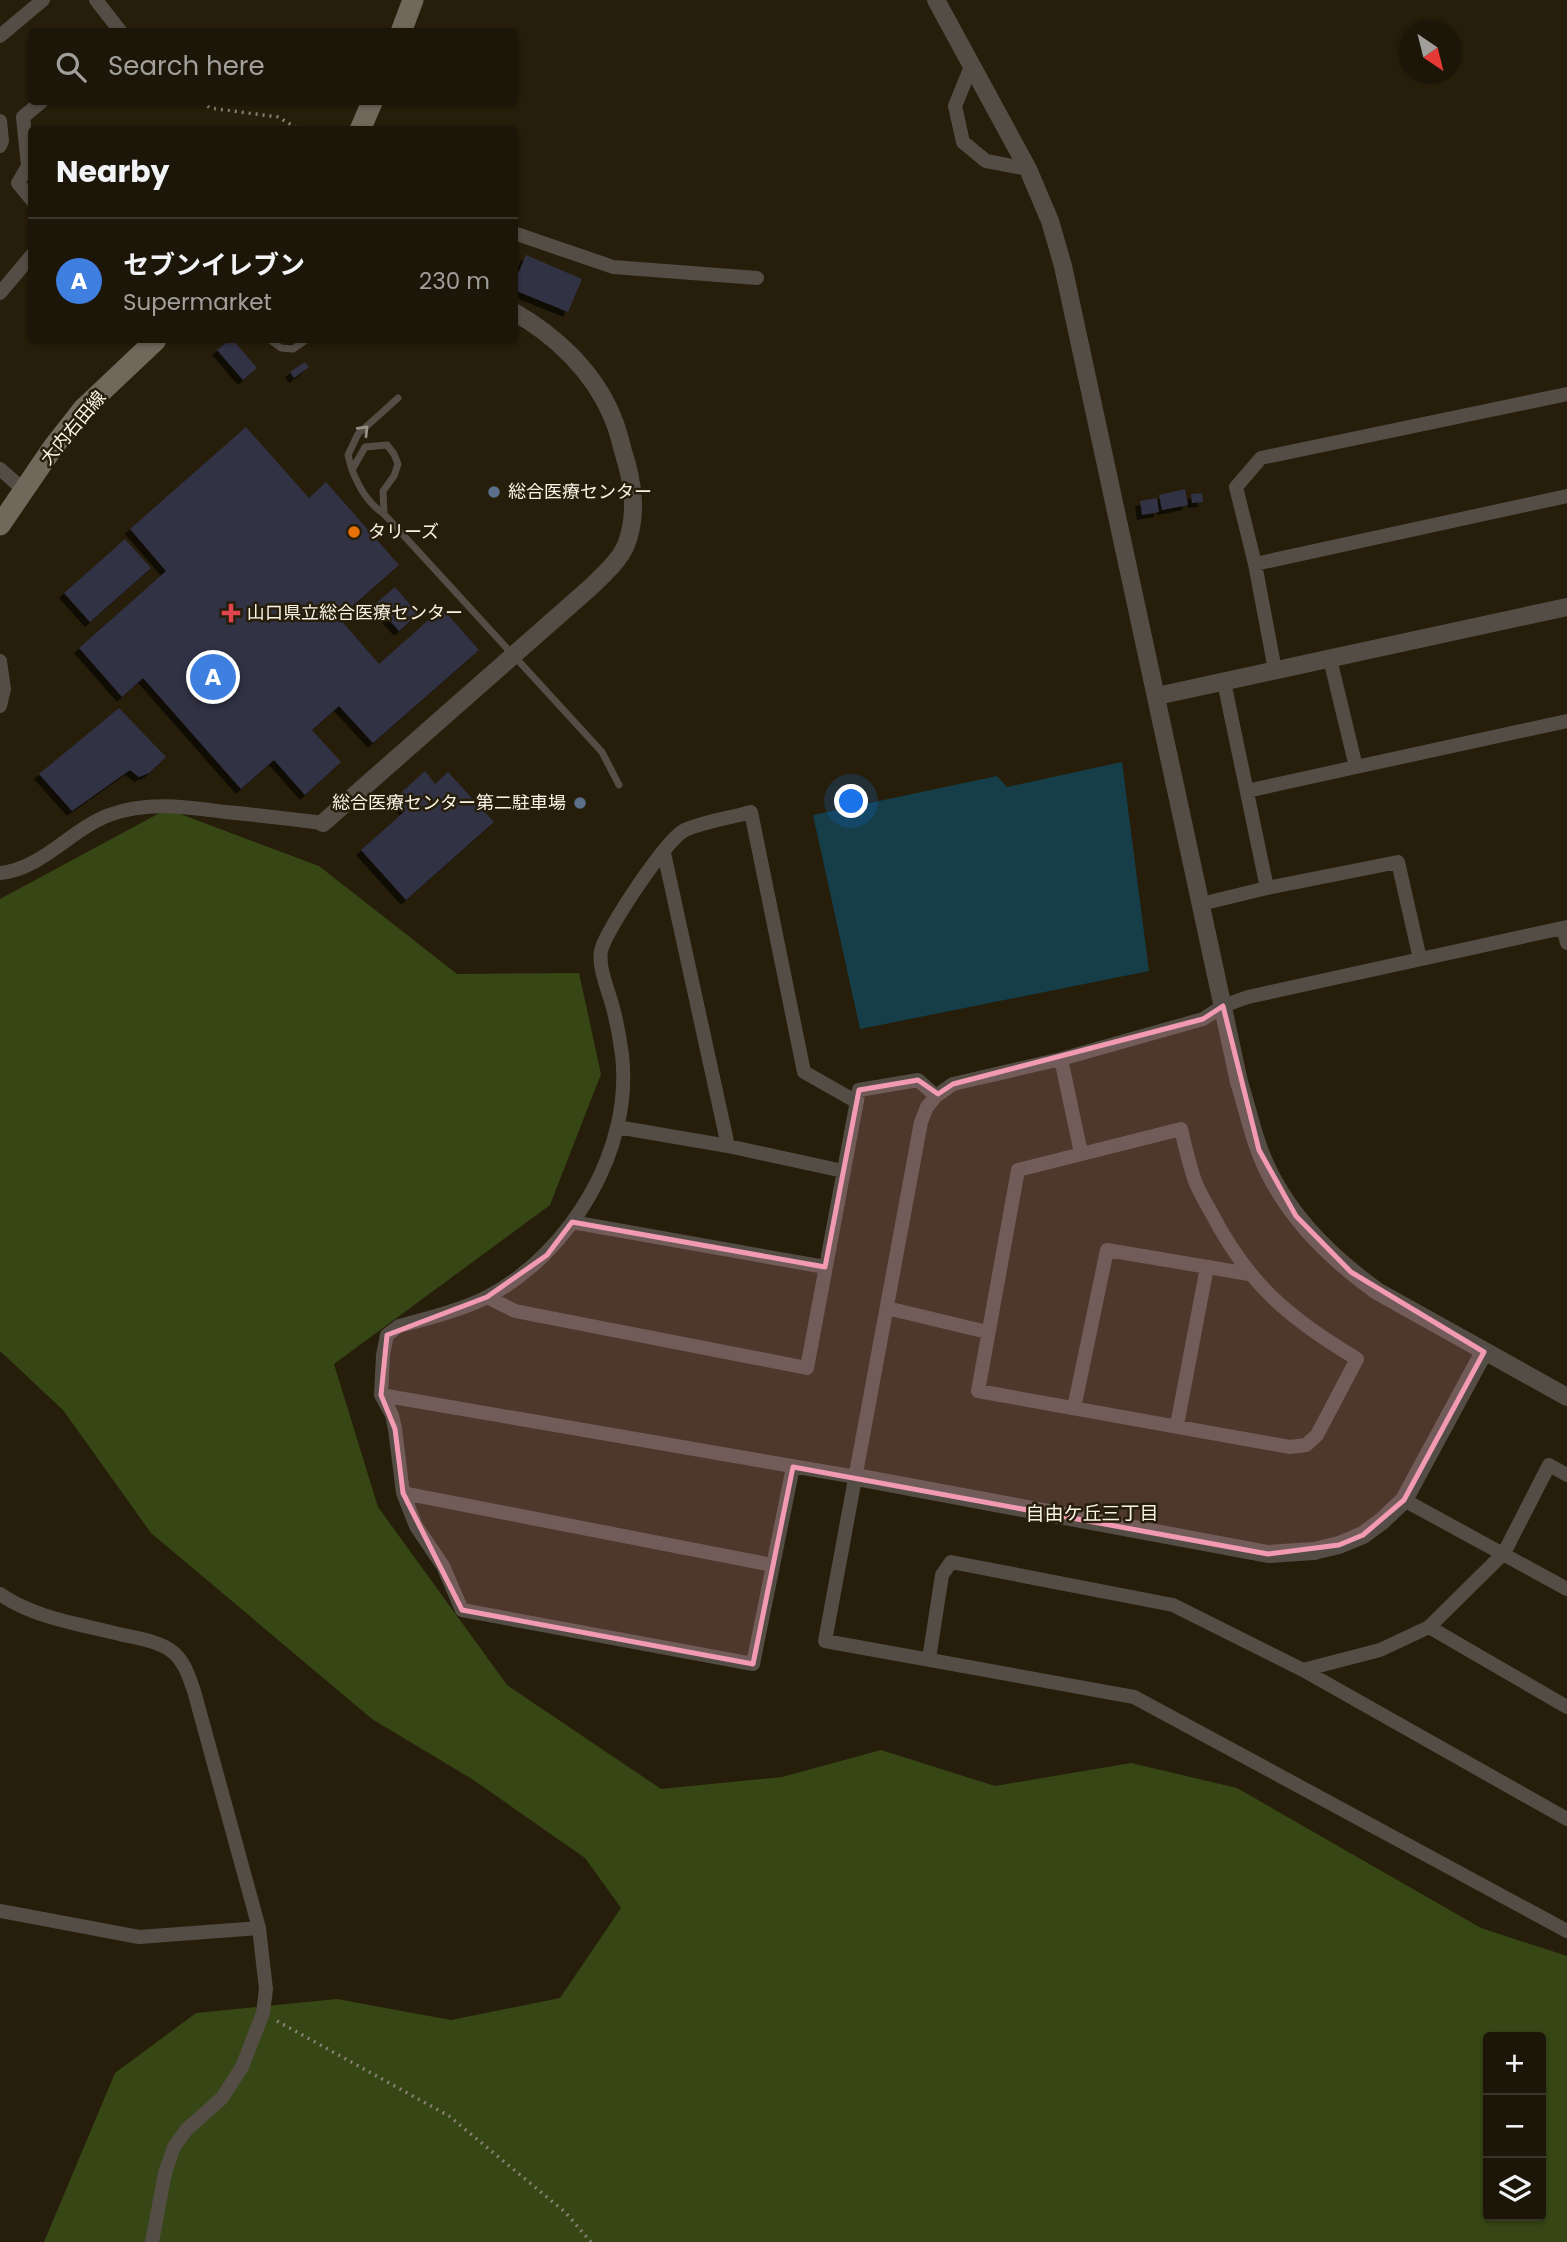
<!DOCTYPE html>
<meta charset="utf-8">
<style>
:root{--surface:#1c1608;--page:#251f12;--text:#f1f3f6;--muted:#a09f9c;--line:#3a3529;--accent:#7c3aed}
body{margin:0;font-family:Poppins,"Noto Sans JP",sans-serif;background:var(--page);color:var(--text)}
.controls{position:absolute;right:21px;bottom:21px;display:grid;overflow:hidden;border-radius:7px;box-shadow:0 2px 5px #0004}
.controls button{width:63px;height:63px;display:grid;place-items:center;padding:0;border:0;border-bottom:2px solid var(--line);background:var(--surface);color:var(--text);font:35px sans-serif}
.compass{position:absolute;left:1399px;top:21px;width:63px;height:63px;border-radius:50%;background:var(--surface);box-shadow:0 2px 5px #0004;rotate:145deg}
.you{position:absolute;left:852px;top:802px;width:24px;height:24px;margin:-18px;border:5px solid #fff;border-radius:50%;background:#1a73e8;box-shadow:0 0 0 10px #1a73e833}
.badge{display:grid;place-items:center;width:46px;height:46px;border-radius:50%;background:var(--accent);color:#fff;font-size:23px;font-weight:700}
.pin{position:absolute;translate:-50% -50%;border:4px solid #fff;box-shadow:0 2px 7px #0006}
.list{margin:0;padding:0;list-style:none}
h2{display:flex;justify-content:space-between;align-items:center;height:91px;margin:0;padding:0 28px;font-size:30px}
h2 small{font-size:23px;font-weight:400;color:var(--muted)}
.list li{display:grid;grid-template-columns:46px 1fr auto;gap:21px;align-items:center;box-sizing:border-box;height:126px;padding:0 28px;border-top:2px solid var(--line)}
.list b{display:block;font-size:26px;white-space:nowrap}
.list p{margin:0;font-size:23px;white-space:nowrap;color:var(--muted)}
.list em{font-size:23px;font-style:normal;color:var(--muted)}
.icon{flex:none;width:38px;height:38px;fill:none;stroke:currentColor;stroke-width:2;stroke-linecap:round;stroke-linejoin:round}
.map{position:relative;flex:none;width:1567px;height:2242px;overflow:hidden}
.search{position:absolute;background:var(--surface);box-shadow:0 2px 5px #0004;left:28px;top:28px;width:490px;height:77px;display:flex;align-items:center;gap:18px;box-sizing:border-box;padding:0 24px;border-radius:7px;color:var(--muted);font-size:26px}
.panel{position:absolute;background:var(--surface);box-shadow:0 2px 5px #0004;left:28px;top:126px;width:490px;height:217px;border-radius:7px}
.map>svg:first-child{display:block}
.green{fill:#364615;fill-rule:evenodd}
.water{fill:#153e49}
.building{fill:#323044;filter:url(#shadow)}
.lines{fill:none;stroke-linecap:round;stroke-linejoin:round}
.path{stroke:#888170;stroke-width:3.5;stroke-dasharray:2 5;stroke-linecap:butt}
.service{stroke:#534d45;stroke-width:7}
.minor{stroke:#534d45;stroke-width:14}
.tertiary{stroke:#534d45;stroke-width:18}
.secondary{stroke:#70685a;stroke-width:21}
.oneway{stroke:#958f85}
.marked{fill:#f19ab1;fill-opacity:0.2;stroke:#f19ab1;stroke-width:5;stroke-linejoin:round}
.service-dot{fill:#5c6f8a;stroke:#261e0a;stroke-width:2.5}
.food-dot{fill:#e8710a;stroke:#261e0a;stroke-width:2.5}
.health-dot{fill:#e0444e;stroke:#261e0a;stroke-width:2.5}
.labels{text-anchor:middle;stroke-width:5;stroke-linejoin:round;paint-order:stroke}
.street-label{font-size:18px;fill:#f8f3e6;stroke:#261e0a}
.poi-label{font-size:18px;fill:#f8f3e6;stroke:#261e0a;text-anchor:start}
.neighbourhood-label{font-size:19px;fill:#f8f3e6;stroke:#261e0a}
</style>
<div class="map">
<svg width="1567" height="2242" viewBox="0 0 1567 2242">
<defs>
<filter id="shadow"><feDropShadow dx="-5" dy="5" stdDeviation="0" flood-color="#0009"/></filter>
</defs>
<rect width="100%" height="100%" fill="#261e0a"/>
<path class="green" d="M 167,809 L 319,866 L 457,974 L 579,973 L 601,1074 L 550,1205 L 334,1364 L 378,1507 L 507,1685 L 661,1789 L 782,1777 L 881,1750 L 995,1786 L 1131,1763 L 1237,1788 L 1481,1928 L 1567,1956 L 1567,2242 L 44,2242 L 115,2073 L 196,2013 L 337,1999 L 451,2020 L 560,1998 L 621,1908 L 585,1858 L 472,1779 L 372,1719 L 151,1533 L 63,1410 L 0,1351 L 0,899 ZM 1488,2037 L 1541,2037 L 1541,2216 L 1488,2216 Z"/>
<path class="water" d="M 1122,762 L 1149,971 L 860,1029 L 813,815 L 997,776 L 1007,787 Z"/>
<path class="building" d="M 526,255 L 582,279 L 568,312 L 514,290 L 514,283 Z
M 230,340 L 233,340 L 257,368 L 243,380 L 217,350 Z
M 305,362 L 309,367 L 294,378 L 290,372 Z
M 246,427 L 309,498 L 326,482 L 399,565 L 339,618 L 379,664 L 442,608 L 479,650 L 373,743 L 339,706 L 312,730 L 341,762 L 305,795 L 274,760 L 241,789 L 143,678 L 122,697 L 79,648 L 166,571 L 130,529 Z
M 1185,489 L 1188,505 L 1162,510 L 1159,495 Z
M 1202,493 L 1203,502 L 1192,503 L 1191,494 Z
M 1157,498 L 1159,512 L 1142,515 L 1140,501 Z
M 125,539 L 151,568 L 90,622 L 64,593 Z
M 395,587 L 418,614 L 399,631 L 375,604 Z
M 119,708 L 166,757 L 149,773 L 139,777 L 130,770 L 72,811 L 39,774 Z
M 425,771 L 435,784 L 448,772 L 494,822 L 406,900 L 361,850 L 405,811 L 394,799 Z"/>
<g class="lines">
<path class="path" d="M 202,102 L 210,108 L 278,117 L 300,130
M 277,2021 L 449,2116 L 565,2212 L 591,2242"/>
<path class="service" d="M 270,340 L 281,348 L 293,349 L 306,340
M 352,470 L 348,455 L 358,434 L 398,398
M 384,514 L 383,491 L 394,476 L 398,464 L 394,454 L 387,445 L 365,447 L 352,470 C 360,489 367,502 384,514 L 602,752 L 619,785"/>
<path class="minor" d="M 96,0 L 121,32
M 0,36 L 43,0
M 972,64 L 955,106 L 963,142 L 986,161 L 1028,169
M 0,121 L 2,141 L 0,146
M 32,200 L 18,183 L 28,166 L 23,117 L 41,102
M 514,233 L 613,267 L 757,278
M 0,293 L 32,255
M 0,469 L 24,490
M 1255,564 L 1567,496
M 1330,659 L 1356,767 L 1567,721
M 0,661 L 4,689 L 0,706
M 1275,670 L 1255,564 L 1236,487 L 1261,458 L 1567,394
M 1224,682 L 1267,888
M 1247,791 L 1356,767
M 664,853 L 728,1146
M 0,873 C 42,869 70,830 109,815 C 148,801 186,807 226,812 C 258,815 291,819 323,823
M 1201,904 L 1267,888 L 1398,862 L 1420,959
M 1567,927 L 1248,997 L 1223,1006 L 1203,1019 L 1061,1059 L 953,1084 L 936,1096 L 927,1107 L 921,1122 L 825,1641 L 1134,1697 L 1567,1931
M 1563,928 L 1567,943
M 1061,1059 L 1081,1153
M 617,1127 L 728,1146 L 843,1171
M 1181,1129 C 1185,1146 1189,1164 1195,1181 C 1199,1192 1206,1203 1212,1214 C 1249,1285 1290,1319 1357,1359 L 1317,1435 L 1306,1445 L 1290,1447 L 978,1391 L 1018,1170 Z
M 572,1222 L 825,1267
M 487,1297 L 515,1311 L 807,1368 L 859,1090 L 918,1080 L 936,1096
M 887,1308 L 987,1332
M 381,1395 L 856,1477
M 1074,1408 L 1107,1250 L 1249,1274
M 1177,1425 L 1207,1267
M 793,1467 L 753,1664 L 462,1610 L 443,1566 L 416,1526 L 403,1493 L 395,1429 L 392,1415 L 381,1395 L 383,1355 L 387,1335 L 399,1326 C 426,1319 465,1309 489,1296 C 571,1252 633,1149 622,1055 C 620,1039 617,1023 613,1008 C 609,992 598,968 601,951 C 605,931 667,838 685,830 C 705,821 730,818 751,812 L 804,1072 L 857,1102
M 403,1493 L 772,1565
M 1404,1500 L 1567,1589
M 0,1594 C 36,1619 81,1624 123,1635 C 138,1638 162,1642 174,1653 C 185,1663 189,1677 194,1691 L 259,1928 L 266,1989 L 263,2013 L 242,2067 L 222,2098 L 186,2130 L 174,2147 L 165,2173 L 152,2242
M 1429,1627 L 1567,1707
M 929,1659 L 942,1575 L 951,1562 L 1173,1605 L 1303,1670 L 1567,1819
M 1303,1670 L 1380,1650 L 1429,1627 L 1504,1553 L 1549,1465 L 1567,1475
M 0,1911 L 139,1937 L 259,1928"/>
<path class="tertiary" d="M 936,0 L 1028,169 L 1050,221 L 1063,266 L 1239,1082 C 1246,1104 1251,1127 1259,1149 C 1281,1209 1326,1254 1377,1291 L 1567,1397
M 1157,696 L 1567,607
M 323,823 L 592,586 C 604,574 619,561 626,545 C 638,514 633,482 623,451 C 620,439 617,427 612,416 C 594,372 555,335 514,312
M 856,1477 L 1268,1554 L 1314,1551 L 1339,1545 L 1363,1535 L 1382,1521 L 1404,1500 L 1484,1352"/>
<path class="secondary" d="M 401,32 L 413,0
M 360,130 L 372,102
M 0,525 L 54,446 L 83,409 L 156,340"/>
</g>
<defs><path id="oneway-chevron" d="M-2-3.5L2.5 0L-2 3.5" fill="none" stroke-width="1.6" stroke-linecap="round" stroke-linejoin="round" transform="scale(1.75)"/></defs>
<use class="oneway" href="#oneway-chevron" transform="translate(364 430) rotate(-46)"/>
<path class="marked" d="M 1223,1006 L 1259,1150 L 1296,1216 L 1351,1272 L 1484,1352 L 1404,1500 L 1363,1535 L 1339,1545 L 1268,1554 L 793,1467 L 753,1664 L 462,1610 L 403,1493 L 395,1429 L 381,1395 L 387,1335 L 487,1297 L 547,1255 L 572,1222 L 825,1267 L 859,1090 L 918,1080 L 938,1094 L 953,1084 L 1203,1019 Z"/>
<g class="service-dot">
<circle cx="494" cy="492" r="7"/>
<circle cx="580" cy="803" r="7"/>
</g>
<circle class="food-dot" cx="354" cy="532" r="7"/>
<path class="health-dot" d="M227.5 602.5h7v7h7v7h-7v7h-7v-7h-7v-7h7z"/>
<g class="labels">
<g class="street-label">
<text transform="translate(73 428) rotate(-50)" y="6">大内右田線</text>
</g>
<g class="poi-label">
<text x="508" y="498">総合医療センター</text>
<text x="368" y="538">タリーズ</text>
<text x="247" y="619">山口県立総合医療センター</text>
<text x="566" y="809" text-anchor="end">総合医療センター第二駐車場</text>
</g>
<g class="neighbourhood-label">
<text x="1092" y="1520">自由ケ丘三丁目</text>
</g>
</g>
</svg>
<div class="controls">
<button>+</button>
<button>−</button>
<button><svg class="icon" aria-label="layers" viewBox="0 0 24 24"><path d="M12 4l9 5-9 5-9-5zM3 14l9 5 9-5"/></svg></button>
</div>
<svg class="compass" viewBox="-18 -18 36 36"><path d="M0-13l5 13h-10z" fill="#e53935"/><path d="M0 13l5-13h-10z" fill="#a09f9c"/></svg>
<div class="you"></div>
<div class="pin badge" style="left:213px;top:677px;background:#3f7fe0">A</div>
<div class="search"><svg class="icon" aria-label="search" viewBox="0 0 24 24"><circle cx="10" cy="10" r="6"/><path d="M15 15l6 6"/></svg>Search here</div>
<section class="panel">
<h2>Nearby<small></small></h2>
<ul class="list">
<li><span class="badge" style="background:#3f7fe0">A</span><div><b>セブンイレブン</b><p>Supermarket</p></div><em>230 m</em></li>
</ul>
</section>
</div>
